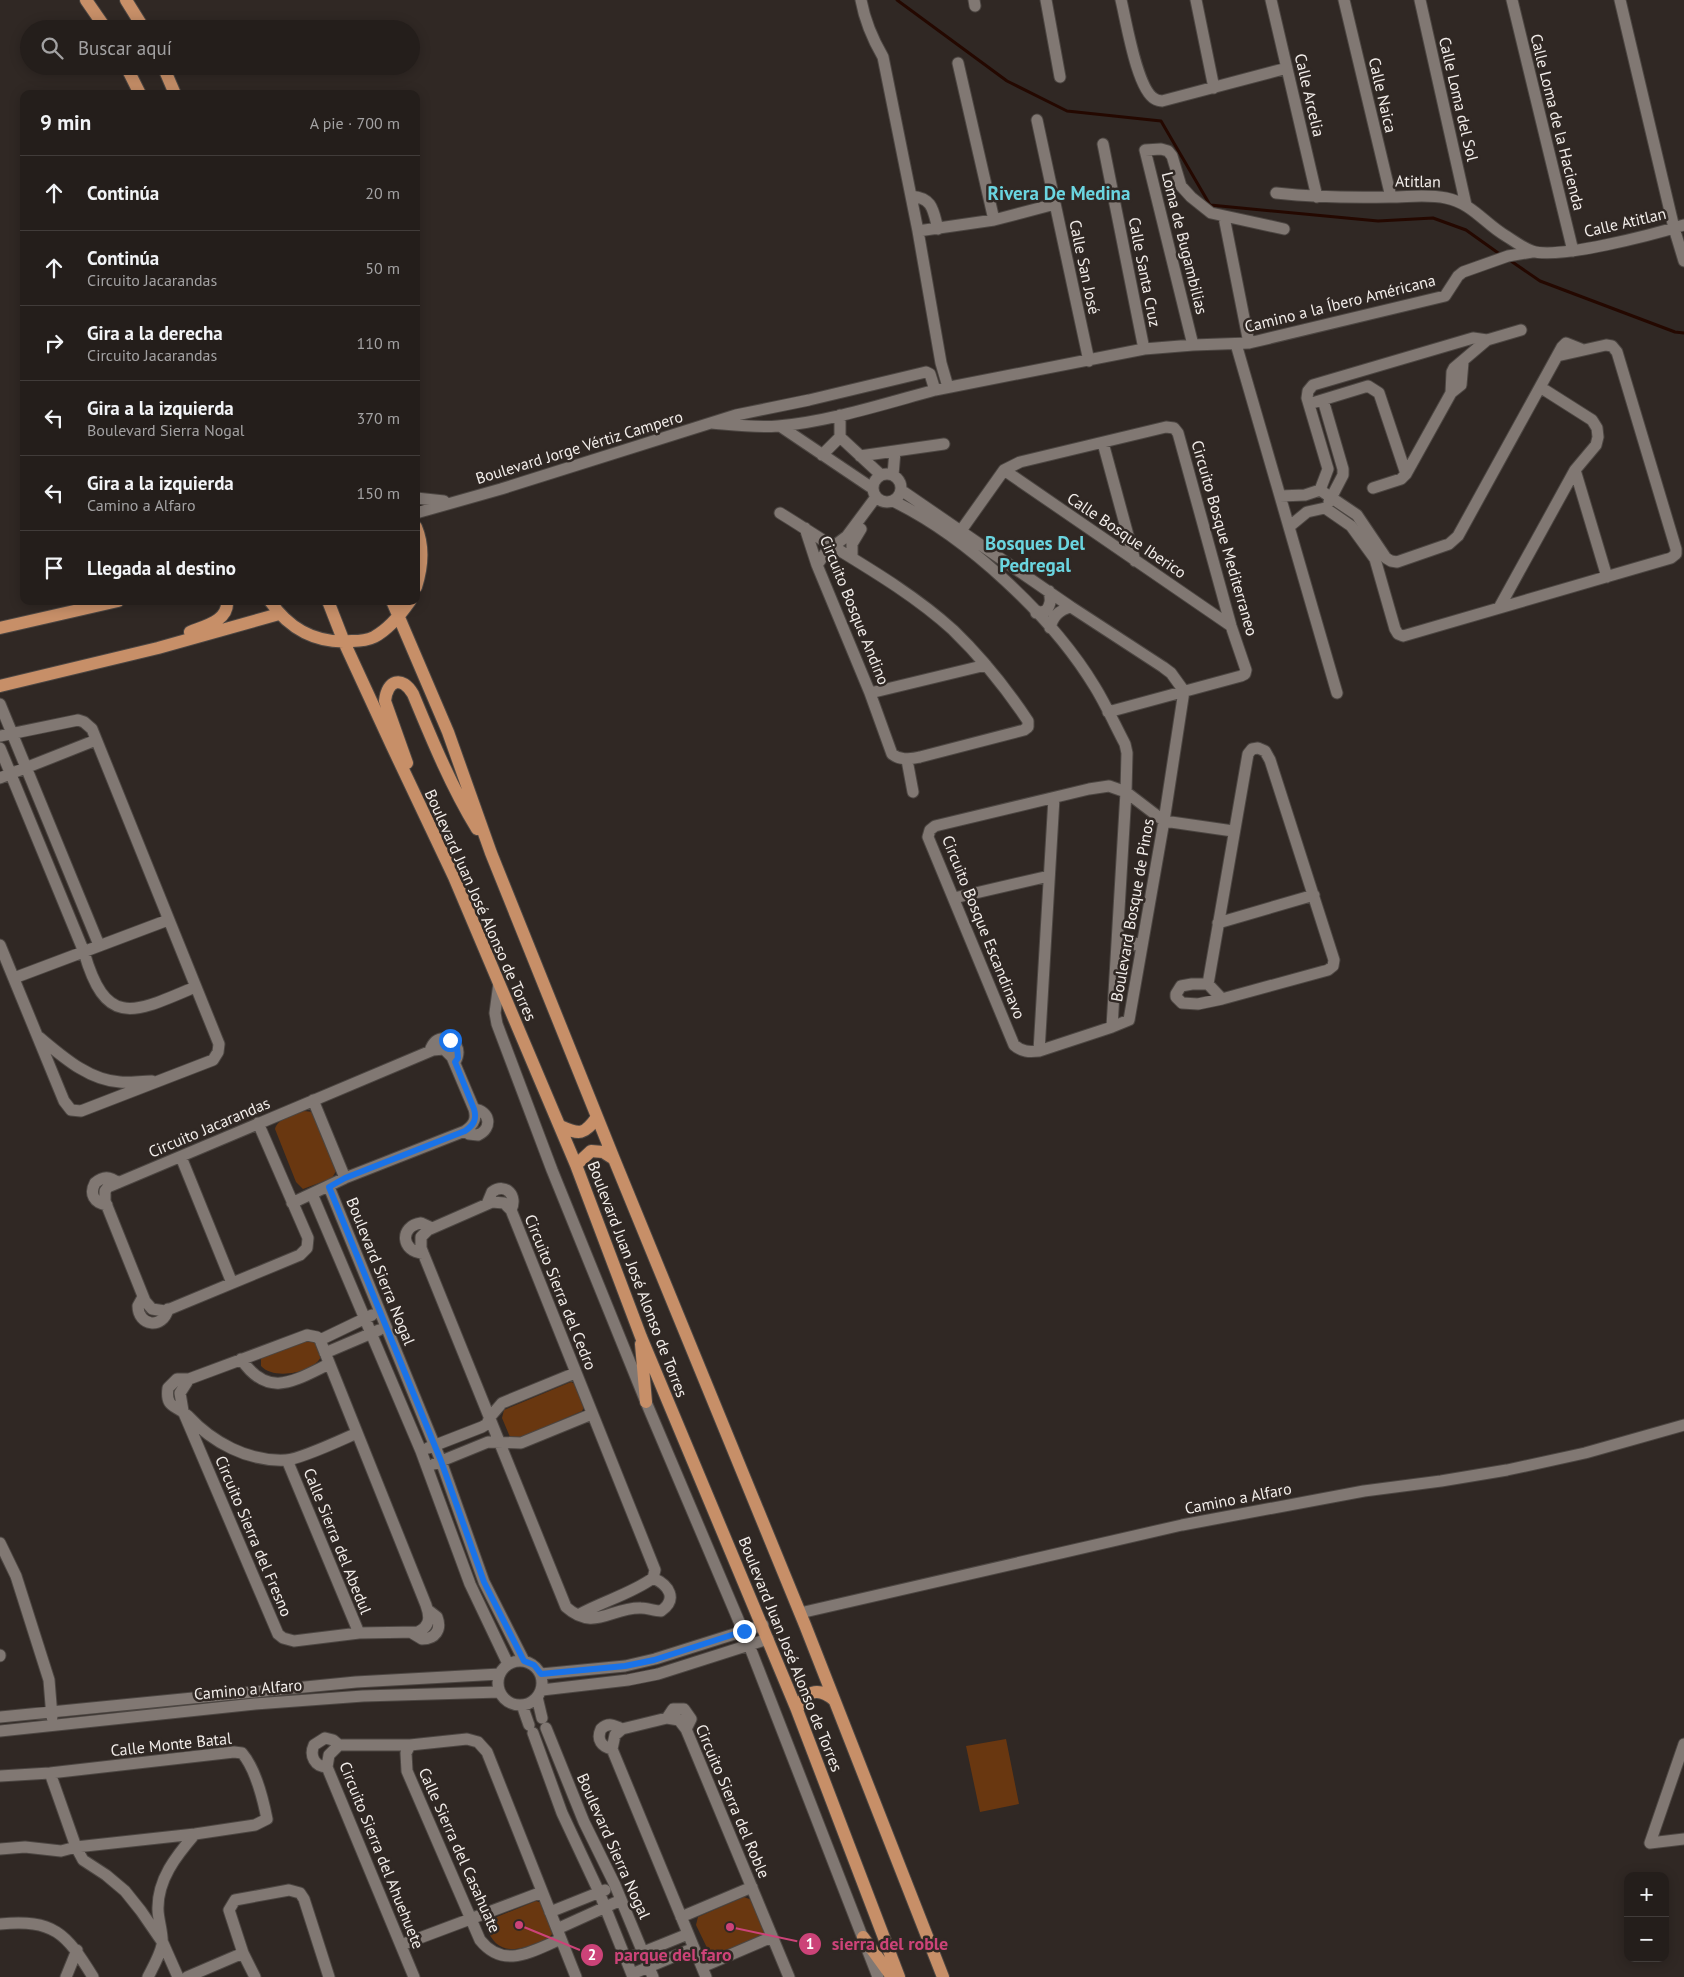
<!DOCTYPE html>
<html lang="es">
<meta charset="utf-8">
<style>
:root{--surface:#241e1b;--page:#2c2724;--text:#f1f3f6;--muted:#a3a2a3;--line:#413c3a}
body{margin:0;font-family:"PT Sans",sans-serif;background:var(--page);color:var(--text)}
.controls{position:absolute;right:15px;bottom:15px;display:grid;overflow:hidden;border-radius:10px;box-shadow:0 2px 12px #0003}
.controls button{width:45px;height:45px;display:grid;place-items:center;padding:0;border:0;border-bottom:1px solid var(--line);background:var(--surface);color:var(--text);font:25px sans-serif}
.stop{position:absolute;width:15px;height:15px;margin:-11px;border:4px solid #1a73e8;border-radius:50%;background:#fff}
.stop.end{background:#1a73e8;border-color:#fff;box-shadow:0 1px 5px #0008}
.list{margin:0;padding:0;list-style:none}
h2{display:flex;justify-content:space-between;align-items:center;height:65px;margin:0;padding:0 20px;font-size:21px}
h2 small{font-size:16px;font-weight:400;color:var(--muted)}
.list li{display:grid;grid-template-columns:32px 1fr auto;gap:15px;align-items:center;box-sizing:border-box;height:75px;padding:0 20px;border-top:1px solid var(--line)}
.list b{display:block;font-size:19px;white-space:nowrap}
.list p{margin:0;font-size:16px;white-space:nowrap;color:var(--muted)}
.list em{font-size:16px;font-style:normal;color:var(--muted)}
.icon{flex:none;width:28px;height:28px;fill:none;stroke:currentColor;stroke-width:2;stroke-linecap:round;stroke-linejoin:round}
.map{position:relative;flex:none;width:1684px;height:1977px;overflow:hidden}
.search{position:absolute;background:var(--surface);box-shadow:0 2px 12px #0003;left:20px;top:20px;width:400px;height:55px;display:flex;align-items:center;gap:12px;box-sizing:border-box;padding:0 18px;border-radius:28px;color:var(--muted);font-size:19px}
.panel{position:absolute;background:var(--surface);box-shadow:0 2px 12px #0003;left:20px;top:90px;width:400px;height:515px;border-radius:10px}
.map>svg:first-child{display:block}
.green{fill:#693710}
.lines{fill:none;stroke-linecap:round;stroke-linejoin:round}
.stream{stroke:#240800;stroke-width:3}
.minor-casing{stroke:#4c4642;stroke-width:13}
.major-casing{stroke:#4c4642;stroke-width:14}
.minor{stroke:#817873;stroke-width:11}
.major{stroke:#c78f68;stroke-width:12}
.route{stroke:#1a73e8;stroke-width:6}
.labels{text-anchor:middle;stroke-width:5;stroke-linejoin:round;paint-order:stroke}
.street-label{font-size:16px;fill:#f2edea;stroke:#302824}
.quarter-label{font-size:19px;font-weight:bold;fill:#6ad5e0;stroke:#302824}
.leader{fill:none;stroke:#cc4378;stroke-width:2}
.callout-dot{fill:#cc4378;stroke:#302824;stroke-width:2}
.mark-label{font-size:15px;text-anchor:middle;font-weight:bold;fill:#fff}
.callout-label{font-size:18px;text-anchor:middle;font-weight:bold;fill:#cc4378;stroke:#302824;stroke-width:5;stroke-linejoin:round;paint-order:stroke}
</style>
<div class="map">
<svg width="1684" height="1977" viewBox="0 0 1684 1977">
<rect width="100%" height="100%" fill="#302824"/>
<path class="green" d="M 304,1111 L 312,1112 L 336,1171 L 332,1178 L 303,1189 L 296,1182 L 275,1129 C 278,1118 294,1115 304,1111 Z
M 304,1339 L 314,1340 L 321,1356 C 316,1372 274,1381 261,1366 L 261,1358 Z
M 571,1382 L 575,1384 L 584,1407 L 582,1411 L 519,1438 L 510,1437 L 502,1418 L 504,1410 Z
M 1006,1739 L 1019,1804 L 980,1812 L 966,1746 Z
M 744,1897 L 752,1900 L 765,1931 L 763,1936 L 714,1956 L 710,1954 L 696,1925 L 698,1917 Z
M 536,1901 L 542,1903 L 554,1931 C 550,1939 542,1941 534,1944 C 511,1953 495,1952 486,1926 L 487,1921 Z"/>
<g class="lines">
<path class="stream" d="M 897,0 L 1007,81 L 1067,111 L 1161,121 L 1210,205 L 1378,221 L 1433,218 L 1466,230 L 1501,255
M 1508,259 L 1540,281 L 1675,332 L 1684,333"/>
<defs>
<path id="minor" d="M 861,0 C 865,22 872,38 883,57 L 918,231 L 941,363 L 948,387
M 974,0 L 975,6
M 1046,0 L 1060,77
M 1121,0 C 1126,20 1137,90 1155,99 C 1156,100 1161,101 1162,101 L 1287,68
M 1196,0 L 1214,88
M 1271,0 L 1317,197
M 1344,0 L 1391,197
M 1420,0 L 1466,205
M 1512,0 L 1573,251
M 1620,0 L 1674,228 L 1684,261
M 958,63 L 994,220
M 1037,120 L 1089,361
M 1103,144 L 1144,349
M 1276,193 C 1314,197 1352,198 1390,197 C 1409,197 1427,194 1446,198 C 1472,203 1485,224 1506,236 C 1514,241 1523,248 1532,251 C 1557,260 1655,234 1684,225
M 911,196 C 933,198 933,210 938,229
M 1224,217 L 1249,343
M 918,231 L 994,220 L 1055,204
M 1236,344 L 1337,693
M 1193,345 L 1145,150 L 1161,149 L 1168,151 L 1172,156 L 1181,186 L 1191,197 L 1211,213 L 1284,229
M 935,390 L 1144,349 L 1193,345 L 1249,343 L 1445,296 L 1458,276 L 1463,272 L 1508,256 L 1532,252
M 1451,393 L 1461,385 L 1463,362
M 1323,400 L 1343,469 L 1343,475 L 1329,502
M 1309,404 L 1368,386 L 1379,393 L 1406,474
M 840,415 L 840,437 L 881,475
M 780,426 L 872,488
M 1103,443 L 1135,561
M 822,455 L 840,437
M 860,456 L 944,444
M 1004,470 L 1231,626
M 1575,470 L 1607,577
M873 488a14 14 0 1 1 28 0a14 14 0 1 1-28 0Z
M 893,475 L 895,451
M 1373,488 L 1401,479 L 1406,474 L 1451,393 L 1452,372 L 1454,368 L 1487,340 L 1521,330
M 901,490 L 1071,607 L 1163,667 L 1171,673 L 1184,691 L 1164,821 L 1129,1020 L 1112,1027 L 1039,1051 C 1029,1052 1022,1052 1014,1045 L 928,837 L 930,830 L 935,826 L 1089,789 L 1109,786 L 1126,792 L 1164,821 L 1233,831
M 1320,490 L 1357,515 L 1386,558 L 1391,561 L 1397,562 L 1449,544 L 1458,536 L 1562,347 L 1566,343 L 1581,349
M 1280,496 L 1305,495 L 1320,490 L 1328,469 L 1307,398 L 1308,391 L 1313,385 L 1473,338 L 1487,340
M 416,498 L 444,501
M 893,501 C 967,537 1052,616 1095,687 C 1106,705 1115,725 1125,744 L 1127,753 L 1126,792 L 1112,1027
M 416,513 L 501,489 L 736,415 L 809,400 L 926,372 L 930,374 L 935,390 C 887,403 828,422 778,426 C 756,428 734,425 712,423
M 780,513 C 798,524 816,536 834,547 C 875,572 918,598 953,630 C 982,658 1006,688 1028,721 L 1028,727 L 1024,730 L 920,757 C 909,759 901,761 892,754 L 870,693 L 817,565 L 805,528
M 1290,526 L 1307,512 L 1325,508 L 1351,526 L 1375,559 L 1395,629 L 1398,634 L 1403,636 L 1671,558 L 1676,554 L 1676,549 L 1617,352 L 1612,346 L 1606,345 L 1557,356
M 955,539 L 1004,470 L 1020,462 L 1166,427 L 1174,428 L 1178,433 L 1231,626 L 1246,670 L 1245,674 L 1241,676 L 1108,712
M 852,557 L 852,544 L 861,529
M 817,565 L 826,552 L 847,536 L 876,497
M 1499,608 L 1575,470 L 1596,445 L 1598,437 L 1597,428 L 1592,420 L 1540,387
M 1036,613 L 1046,611 C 1051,604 1051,600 1049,591
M 1050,628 C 1053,616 1059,610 1071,607
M 870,693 L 986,665
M 0,704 L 99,945
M 0,736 L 78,720 L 84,722 L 92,729 L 219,1044 L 218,1052 L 213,1060 L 81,1111 L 71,1110 L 64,1101 L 0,945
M 0,748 L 84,952 C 106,1029 134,1013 195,987
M 907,760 L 913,792
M 0,778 L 96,740
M 954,898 L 1049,876
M 1218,923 L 1314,895
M 1119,940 L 1130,946 L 1142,942
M 14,978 L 168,920
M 499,983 L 495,1013 L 497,1024 L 552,1170 L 646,1402 L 749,1645 L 878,1977
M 1208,984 L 1192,984 L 1181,986 L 1176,994 L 1176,997 L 1182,1003 L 1198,1004 L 1222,999 L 1328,970 L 1333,966 L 1334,960 L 1270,760 L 1265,751 L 1258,748 L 1252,749 L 1248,754 L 1208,984 L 1222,999
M 39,1037 C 62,1056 88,1080 120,1082 C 130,1083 141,1081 152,1081
M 430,1051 C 433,1041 439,1037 450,1039 C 459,1046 460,1053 455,1062
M 1039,1051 L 1054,798
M 313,1100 L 345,1178
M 258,1123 L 308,1238 L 307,1248 L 300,1255 L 165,1311 L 152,1309 L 145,1301 L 105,1201 L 105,1191 L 108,1187 L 433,1050 L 444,1049 L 452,1057 L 474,1109 C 477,1119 474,1125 465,1131 L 345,1178 L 292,1203
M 465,1131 L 469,1134 L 478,1135 C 493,1128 490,1111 474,1109
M 181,1157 L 232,1283
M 329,1187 L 441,1461 L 484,1582 L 524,1661
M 312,1194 L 421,1451 L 470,1584 L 508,1664
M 487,1204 L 492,1192 C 506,1182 518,1196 511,1210
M 107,1205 C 94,1203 89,1194 95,1183 C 103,1176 110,1176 118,1183
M 423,1253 C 401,1252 399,1226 421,1223 L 432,1228
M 143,1297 L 138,1306 C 138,1326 163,1330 168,1309
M 307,1335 L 317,1337 L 320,1340 L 426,1605 C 430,1616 431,1626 418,1632 L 359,1633 L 294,1641 L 283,1638 L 278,1634 L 183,1411 L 180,1393 L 189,1379 Z
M 320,1340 L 372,1315
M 325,1353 L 379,1330
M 241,1359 C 268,1399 294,1381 329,1364
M 189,1379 L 177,1379 L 168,1388 C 165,1409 177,1405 188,1416 C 212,1442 248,1462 286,1460 C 301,1459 341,1440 357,1433
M 428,1448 L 482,1427 L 487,1424 L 490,1417 L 502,1403 L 575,1373
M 287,1460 L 359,1633
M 434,1464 L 488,1442 L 521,1443 L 592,1414
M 0,1543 L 16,1576 L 49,1680 L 52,1717
M 800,1613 L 1182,1525 L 1364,1491 L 1441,1481 L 1507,1470 L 1585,1453 L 1684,1425
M 578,1615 C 603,1601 631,1594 653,1578 L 655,1570 L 511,1210 L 504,1203 L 492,1202 L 428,1230 L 421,1237 L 421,1248 L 566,1607 C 594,1632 611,1607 641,1608 C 648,1608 654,1611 661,1611 C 678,1599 669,1585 653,1578
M 412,1633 L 422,1639 C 435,1639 442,1630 437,1617 L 428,1610
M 0,1655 L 0,1656
M498 1683a22 22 0 1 1 44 0a22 22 0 1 1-44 0Z
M 541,1674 L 625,1666 L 655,1659 L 763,1625
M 542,1690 L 628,1680 L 658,1674 L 768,1639
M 537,1697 L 542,1718
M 522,1705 L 529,1725
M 0,1717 L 356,1682 L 500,1674
M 667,1718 L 673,1709 L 684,1709 L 691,1719 L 686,1729
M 546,1728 L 584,1822 L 615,1885 L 653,1977
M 0,1731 L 255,1704 L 363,1696 L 500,1692
M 533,1733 L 562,1813 L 599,1892 L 633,1977
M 1684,1744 L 1650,1843 L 1684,1839
M 410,1745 L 406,1753 L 407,1771 L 480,1940 C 504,1970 532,1951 561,1939
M 612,1749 C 602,1747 596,1740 601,1729 C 608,1722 614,1725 622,1729
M 327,1767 C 315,1767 309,1756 314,1745 L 325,1738 L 333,1740 L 339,1745
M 50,1773 L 76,1847 L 83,1860 L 106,1875 L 125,1891 L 141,1911 L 163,1943 L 178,1977
M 0,1776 L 50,1773 L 234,1752 L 242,1753 C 255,1768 263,1799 267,1819 L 255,1825 L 195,1834 L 76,1847 L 61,1851 L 25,1847 L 0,1849
M 550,1912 L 605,1890
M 681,1917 L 752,1887
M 0,1924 C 54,1919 66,1933 93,1977
M 557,1929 L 621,1900
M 401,1945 L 542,1892
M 626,1959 L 688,1934
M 702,1967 L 772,1937
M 632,1974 L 694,1948
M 66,1977 L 77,1950
M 148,1977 C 153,1967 160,1955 162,1945 C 164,1938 158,1919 158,1910 C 157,1880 176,1856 195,1834
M 187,1977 L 243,1953
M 255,1977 L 243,1953 L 229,1910 L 235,1900 L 289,1890 L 300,1893 L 304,1899 L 329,1977
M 414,1977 L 327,1767 L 329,1755 L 339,1745 L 410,1745 L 467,1739 L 478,1742 L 487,1752 L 576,1977
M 706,1977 L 612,1749 L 615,1735 L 622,1729 L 667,1718 L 679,1720 L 686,1729 L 789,1977"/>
<path id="major" d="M 86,0 L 106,29
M 126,0 L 144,29
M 126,66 L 140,94
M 163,66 L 175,94
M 416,527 C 424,546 422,568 416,587
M 270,601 C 289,629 317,644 352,641 C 359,641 368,640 374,637 C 389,629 401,614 410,601
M 328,601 L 344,642 L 392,746 L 454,877 L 576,1165 L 641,1337 L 797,1710 L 899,1977
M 392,601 L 448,732 L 491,853 L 614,1159 L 805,1625 L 943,1977
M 0,628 L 118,601
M 190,632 C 204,626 229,621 227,601
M 0,686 L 158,648 L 279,614
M 407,763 L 385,701 C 387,680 402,675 413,694 C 432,740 451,786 477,829
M 560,1126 C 580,1135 584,1135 597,1117
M 576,1165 L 591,1151 L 603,1152 L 614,1159
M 641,1344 L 646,1402
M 797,1710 C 805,1691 818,1686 834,1700
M 863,1937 L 892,1977"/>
</defs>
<use href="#minor" class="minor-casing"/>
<use href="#major" class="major-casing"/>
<use href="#minor" class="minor"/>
<use href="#major" class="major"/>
</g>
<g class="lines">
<path class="route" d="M 450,1040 L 457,1047 L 458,1058 L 455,1062 L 474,1109 C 477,1119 474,1125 465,1131 L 345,1178 L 329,1187 L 441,1461 L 484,1582 L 524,1661 L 534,1665 L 541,1674 L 625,1666 L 654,1660 L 744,1631"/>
</g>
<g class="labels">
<g class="street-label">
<text transform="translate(1310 95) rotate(77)" y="6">Calle Arcelia</text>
<text transform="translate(1383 95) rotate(77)" y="6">Calle Naica</text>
<text transform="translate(1459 99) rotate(77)" y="6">Calle Loma del Sol</text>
<text transform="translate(1558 122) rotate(76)" y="6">Calle Loma de la Hacienda</text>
<text transform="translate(1418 181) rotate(1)" y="6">Atitlan</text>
<text transform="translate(1625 222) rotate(-13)" y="6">Calle Atitlan</text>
<text transform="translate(1185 243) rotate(76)" y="6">Loma de Bugambilias</text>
<text transform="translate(1085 267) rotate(78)" y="6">Calle San José</text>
<text transform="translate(1145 272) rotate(79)" y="6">Calle Santa Cruz</text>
<text transform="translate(1340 303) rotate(-14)" y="6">Camino a la Íbero Américana</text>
<text transform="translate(579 447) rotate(-17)" y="6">Boulevard Jorge Vértiz Campero</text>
<text transform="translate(1127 535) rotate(34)" y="6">Calle Bosque Iberico</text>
<text transform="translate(1225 538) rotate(74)" y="6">Circuito Bosque Mediterraneo</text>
<text transform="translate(855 610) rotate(68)" y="6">Circuito Bosque Andino</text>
<text transform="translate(481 905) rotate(66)" y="6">Boulevard Juan José Alonso de Torres</text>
<text transform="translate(1132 910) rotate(-80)" y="6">Boulevard Bosque de Pinos</text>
<text transform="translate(984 927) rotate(68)" y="6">Circuito Bosque Escandinavo</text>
<text transform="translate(209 1127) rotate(-23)" y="6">Circuito Jacarandas</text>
<text transform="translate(381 1271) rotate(68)" y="6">Boulevard Sierra Nogal</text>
<text transform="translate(638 1279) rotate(69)" y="6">Boulevard Juan José Alonso de Torres</text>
<text transform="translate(561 1292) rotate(68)" y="6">Circuito Sierra del Cedro</text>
<text transform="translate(1238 1498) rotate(-11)" y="6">Camino a Alfaro</text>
<text transform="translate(254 1536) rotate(67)" y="6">Circuito Sierra del Fresno</text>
<text transform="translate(338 1541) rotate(68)" y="6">Calle Sierra del Abedul</text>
<text transform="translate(791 1654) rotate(68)" y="6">Boulevard Juan José Alonso de Torres</text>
<text transform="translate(248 1689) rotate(-5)" y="6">Camino a Alfaro</text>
<text transform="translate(171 1744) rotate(-6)" y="6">Calle Monte Batal</text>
<text transform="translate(733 1801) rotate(67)" y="6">Circuito Sierra del Roble</text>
<text transform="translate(614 1846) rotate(66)" y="6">Boulevard Sierra Nogal</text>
<text transform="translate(460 1850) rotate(66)" y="6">Calle Sierra del Casahuate</text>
<text transform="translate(382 1855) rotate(68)" y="6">Circuito Sierra del Ahuehuete</text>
</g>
<g class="quarter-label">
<text x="1059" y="200">Rivera De Medina</text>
<text x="1035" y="550">Bosques Del<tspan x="1035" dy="22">Pedregal</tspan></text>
</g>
</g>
<path class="leader" d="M730 1927L810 1944M519 1925L592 1955"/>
<g class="callout-dot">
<circle cx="730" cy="1927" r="5"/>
<circle cx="519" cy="1925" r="5"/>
<circle cx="810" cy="1944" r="12"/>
<circle cx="592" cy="1955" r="12"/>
</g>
<g class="mark-label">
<text x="810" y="1949">1</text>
<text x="592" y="1960">2</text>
</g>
<g class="callout-label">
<text x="890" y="1950">sierra del roble</text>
<text x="673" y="1961">parque del faro</text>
</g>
</svg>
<div class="controls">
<button>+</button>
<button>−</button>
</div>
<div class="stop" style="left:450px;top:1040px"></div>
<div class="stop end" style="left:744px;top:1631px"></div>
<div class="search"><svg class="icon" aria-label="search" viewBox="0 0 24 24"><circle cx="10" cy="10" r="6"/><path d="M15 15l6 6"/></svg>Buscar aquí</div>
<section class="panel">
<h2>9 min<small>A pie · 700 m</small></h2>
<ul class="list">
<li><svg class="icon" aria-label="ahead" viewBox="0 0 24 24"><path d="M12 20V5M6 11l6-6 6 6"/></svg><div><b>Continúa</b></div><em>20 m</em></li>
<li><svg class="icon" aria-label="ahead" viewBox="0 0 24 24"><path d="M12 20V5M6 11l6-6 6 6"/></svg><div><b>Continúa</b><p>Circuito Jacarandas</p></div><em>50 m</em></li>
<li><svg class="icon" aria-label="right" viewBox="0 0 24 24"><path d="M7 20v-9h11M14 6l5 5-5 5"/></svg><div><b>Gira a la derecha</b><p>Circuito Jacarandas</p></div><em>110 m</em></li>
<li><svg class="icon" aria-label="left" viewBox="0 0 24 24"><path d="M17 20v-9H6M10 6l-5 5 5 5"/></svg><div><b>Gira a la izquierda</b><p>Boulevard Sierra Nogal</p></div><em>370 m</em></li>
<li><svg class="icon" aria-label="left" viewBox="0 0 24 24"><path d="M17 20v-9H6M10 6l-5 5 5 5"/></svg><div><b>Gira a la izquierda</b><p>Camino a Alfaro</p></div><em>150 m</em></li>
<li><svg class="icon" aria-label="arrive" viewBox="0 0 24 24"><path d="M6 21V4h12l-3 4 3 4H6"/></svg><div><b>Llegada al destino</b></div></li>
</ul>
</section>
</div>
